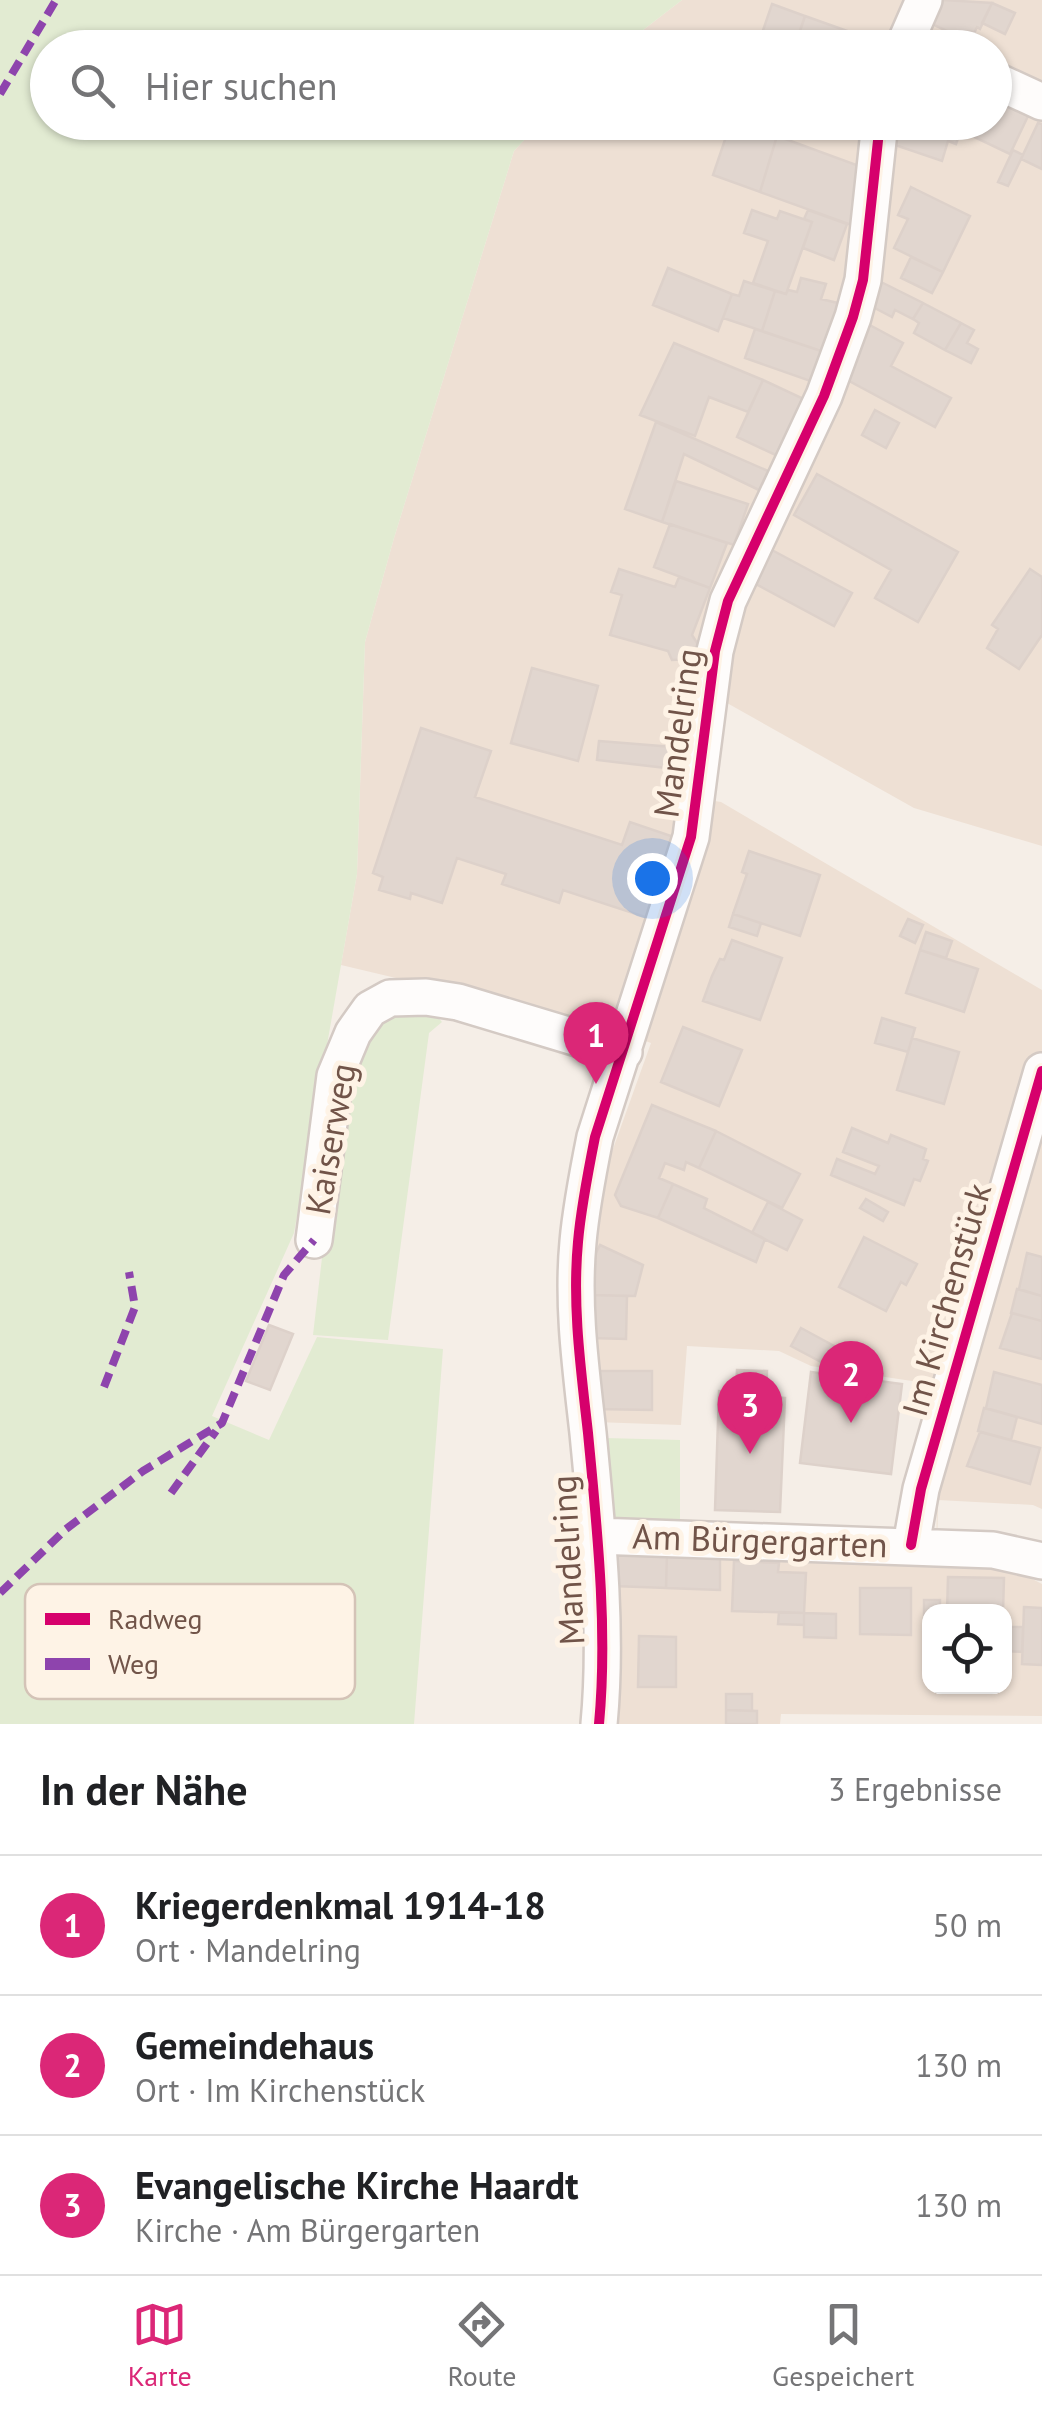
<!DOCTYPE html>
<html lang="de">
<meta charset="utf-8">
<style>
:root{--surface:#fff;--page:#f2f2f2;--text:#202124;--muted:#757577;--line:#e0e0e0;--accent:#db2777}
body{margin:0;font-family:"PT Sans",sans-serif;background:var(--page);color:var(--text)}
.controls{position:absolute;right:30px;bottom:30px;display:grid;overflow:hidden;border-radius:20px;box-shadow:0 2px 8px #0004}
.controls button{width:90px;height:90px;display:grid;place-items:center;padding:0;border:0;border-bottom:2px solid var(--line);background:var(--surface);color:var(--text);font:50px sans-serif}
.you{position:absolute;left:652px;top:878px;width:35px;height:35px;margin:-25px;border:8px solid #fff;border-radius:50%;background:#1a73e8;box-shadow:0 0 0 15px #1a73e833}
.badge{display:grid;place-items:center;width:65px;height:65px;border-radius:50%;background:var(--accent);color:#fff;font-size:32px;font-weight:700}
.pin{position:absolute;translate:-50% -82px;filter:drop-shadow(0 2px 5px #0008)}
.pin::after{content:'';position:absolute;top:52px;width:35px;height:30px;background:inherit;clip-path:polygon(0 0,100% 0,50% 100%)}
.list{margin:0;padding:0;list-style:none}
h2{display:flex;justify-content:space-between;align-items:center;height:130px;margin:0;padding:0 40px;font-size:42px}
h2 small{font-size:32px;font-weight:400;color:var(--muted)}
.list li{display:grid;grid-template-columns:65px 1fr auto;gap:30px;align-items:center;box-sizing:border-box;height:140px;padding:0 40px;border-top:2px solid var(--line)}
.list b{display:block;font-size:38px;white-space:nowrap}
.list p{margin:0;font-size:32px;white-space:nowrap;color:var(--muted)}
.list em{font-size:32px;font-style:normal;color:var(--muted)}
.icon{flex:none;width:55px;height:55px;fill:none;stroke:currentColor;stroke-width:2;stroke-linecap:round;stroke-linejoin:round}
.map{position:relative;flex:none;width:1042px;height:1724px;overflow:hidden}
.search{position:absolute;background:var(--surface);box-shadow:0 2px 8px #0004;left:30px;right:30px;top:30px;height:110px;display:flex;align-items:center;gap:25px;box-sizing:border-box;padding:0 35px;border-radius:55px;color:var(--muted);font-size:38px}
.sheet{height:550px;background:var(--surface)}
nav{display:flex;justify-content:space-around;align-items:center;box-sizing:border-box;height:140px;border-top:2px solid var(--line);background:var(--surface);font-size:28px;color:var(--muted)}
nav a{display:grid;justify-items:center;gap:5px}
nav .on{color:var(--accent)}
.map>svg:first-child{display:block}
.residential{fill:#eee0d4;fill-rule:evenodd}
.green{fill:#e2ebd2}
.building{fill:#e1d6cf;stroke:#ddd1ca;stroke-width:2.5}
.lines{fill:none;stroke-linecap:round;stroke-linejoin:round}
.minor-casing{stroke:#d4cac4;stroke-width:40}
.minor{stroke:#fefcfb;stroke-width:35}
.quiet{stroke:#8e44ad;stroke-width:8;stroke-dasharray:15 8;stroke-linecap:butt}
.cycleway-casing{stroke:#fef3e6;stroke-width:16}
.cycleway{stroke:#d6006c;stroke-width:10}
.labels{text-anchor:middle;stroke-width:10;stroke-linejoin:round;paint-order:stroke}
.street-label{font-size:35px;fill:#715449;stroke:#fef3e6}
.key{fill:#fef3e6;stroke:#d4c3b7;stroke-width:2.5}
.key-label{font-size:28px;fill:#715449}
</style>
<div class="map">
<svg width="1042" height="1724" viewBox="0 0 1042 1724">
<rect width="100%" height="100%" fill="#f5eee7"/>
<path class="residential" d="M 682,0 L 1042,0 L 1042,846 L 914,808 L 727,703 L 687,700 L 683,796 L 721,802 L 1042,990 L 1042,1509 L 1033,1505 L 938,1500 L 937,1565 L 1015,1570 L 1042,1584 L 1042,1716 L 781,1714 L 780,1724 L 614,1724 L 611,1550 L 936,1565 L 937,1499 L 963,1395 L 939,1385 L 811,1366 L 779,1351 L 687,1346 L 681,1425 L 595,1422 L 586,1339 L 600,1185 L 651,1043 L 612,1029 L 341,965 L 357,874 L 365,642 L 394,538 L 514,151 L 540,123 L 994,122 L 994,48 L 621,47 ZM 930,1612 L 1004,1612 L 1004,1686 L 930,1686 Z"/>
<path class="green" d="M 0,0 L 682,0 L 621,47 L 48,48 L 48,122 L 540,123 L 514,151 L 394,538 L 365,642 L 357,874 L 294,1233 L 212,1416 L 269,1440 L 317,1337 L 443,1349 L 414,1724 L 0,1724 Z
M 430,1008 L 442,1022 L 429,1033 L 388,1340 L 313,1335 L 342,1086 L 384,1012 Z
M 605,1438 L 680,1440 L 680,1526 L 610,1523 Z"/>
<path class="building" d="M 943,0 L 992,3 L 980,29 L 977,27 L 970,42 L 932,24 Z
M 992,3 L 1015,13 L 1005,34 L 982,23 Z
M 772,4 L 805,16 L 794,48 L 757,48 Z
M 805,16 L 884,44 L 883,48 L 795,46 Z
M 994,100 L 1028,116 L 1010,154 L 972,136 L 979,122 L 994,122 Z
M 731,122 L 777,136 L 760,192 L 713,175 Z
M 737,122 L 781,122 L 777,136 Z
M 903,122 L 951,122 L 962,126 L 956,144 L 948,141 L 942,161 L 895,145 Z
M 1038,123 L 1042,124 L 1042,169 L 1021,159 Z
M 777,136 L 862,167 L 857,227 L 760,192 Z
M 1013,150 L 1023,155 L 1008,186 L 998,182 Z
M 911,187 L 970,216 L 943,272 L 894,248 L 908,219 L 898,215 Z
M 752,210 L 777,219 L 780,211 L 812,222 L 786,294 L 753,283 L 768,241 L 744,233 Z
M 808,210 L 847,224 L 834,260 L 803,248 L 812,222 L 804,219 Z
M 911,257 L 943,272 L 932,293 L 901,278 Z
M 668,268 L 732,294 L 718,331 L 653,305 Z
M 801,278 L 826,284 L 821,299 L 842,304 L 827,353 L 762,331 L 775,291 L 786,294 L 788,290 L 797,292 Z
M 744,281 L 775,291 L 762,331 L 723,318 L 732,294 L 739,296 Z
M 881,282 L 923,303 L 913,319 L 895,310 L 892,317 L 871,306 Z
M 923,303 L 961,323 L 945,350 L 914,333 L 919,323 L 913,319 Z
M 866,323 L 903,343 L 891,366 L 951,398 L 935,427 L 838,375 Z
M 961,323 L 974,330 L 967,343 L 978,349 L 971,363 L 945,350 Z
M 755,329 L 827,353 L 816,383 L 745,358 Z
M 674,343 L 763,380 L 748,412 L 709,397 L 695,436 L 640,415 Z
M 763,380 L 806,400 L 780,457 L 737,437 Z
M 875,410 L 899,423 L 886,448 L 862,435 Z
M 656,422 L 768,471 L 759,490 L 684,454 L 662,522 L 625,509 Z
M 817,474 L 958,552 L 918,622 L 875,598 L 891,570 L 794,515 Z
M 676,481 L 748,504 L 734,545 L 662,522 Z
M 670,524 L 727,543 L 710,588 L 654,567 Z
M 770,549 L 852,593 L 834,626 L 752,582 Z
M 619,569 L 675,587 L 679,577 L 710,588 L 692,635 L 699,646 L 692,659 L 672,660 L 668,651 L 610,635 L 622,595 L 611,592 Z
M 1030,569 L 1042,577 L 1042,635 L 1019,669 L 987,648 L 998,629 L 992,625 Z
M 532,668 L 598,686 L 578,761 L 511,743 Z
M 421,728 L 491,751 L 475,797 L 622,845 L 630,822 L 677,838 L 651,919 L 563,890 L 559,903 L 502,884 L 506,874 L 457,858 L 442,903 L 411,893 L 410,899 L 379,890 L 383,877 L 373,873 Z
M 599,741 L 685,748 L 684,770 L 597,760 Z
M 749,851 L 820,875 L 800,936 L 733,914 L 747,874 L 742,872 Z
M 733,914 L 761,923 L 757,936 L 729,927 Z
M 908,919 L 923,925 L 915,943 L 900,936 Z
M 926,932 L 952,941 L 946,958 L 920,950 Z
M 732,940 L 782,958 L 760,1020 L 703,1001 L 712,976 L 720,959 L 724,960 Z
M 920,950 L 978,969 L 964,1012 L 906,993 Z
M 882,1018 L 915,1028 L 908,1052 L 875,1043 Z
M 683,1027 L 742,1050 L 719,1106 L 661,1082 Z
M 912,1038 L 959,1052 L 944,1104 L 897,1090 Z
M 652,1105 L 716,1131 L 699,1168 L 686,1162 L 684,1170 L 665,1163 L 659,1178 L 673,1184 L 658,1218 L 621,1206 L 615,1195 Z
M 852,1128 L 888,1143 L 891,1135 L 926,1149 L 923,1159 L 928,1161 L 920,1181 L 914,1179 L 904,1205 L 831,1175 L 837,1159 L 875,1174 L 879,1166 L 843,1152 Z
M 716,1131 L 800,1174 L 782,1208 L 699,1168 Z
M 673,1184 L 707,1199 L 704,1208 L 765,1239 L 756,1262 L 658,1218 Z
M 866,1199 L 888,1212 L 883,1221 L 860,1208 Z
M 768,1202 L 802,1220 L 787,1250 L 752,1233 Z
M 864,1237 L 917,1264 L 906,1285 L 901,1282 L 886,1311 L 839,1287 Z
M 600,1245 L 643,1265 L 635,1296 L 591,1295 L 592,1261 Z
M 1027,1253 L 1042,1257 L 1042,1296 L 1019,1289 Z
M 1017,1289 L 1042,1296 L 1042,1321 L 1011,1313 Z
M 591,1295 L 627,1296 L 626,1339 L 590,1338 Z
M 1012,1313 L 1042,1321 L 1042,1359 L 1000,1348 Z
M 269,1325 L 293,1334 L 270,1390 L 246,1381 Z
M 801,1328 L 836,1347 L 827,1365 L 791,1346 Z
M 737,1370 L 767,1371 L 766,1397 L 785,1398 L 780,1512 L 715,1510 L 719,1391 L 736,1392 Z
M 595,1371 L 652,1371 L 652,1410 L 595,1409 Z
M 811,1372 L 902,1384 L 891,1474 L 800,1463 Z
M 994,1372 L 1042,1385 L 1042,1424 L 986,1408 Z
M 984,1408 L 1017,1417 L 1011,1440 L 978,1431 Z
M 980,1432 L 1040,1448 L 1030,1484 L 967,1466 Z
M 614,1553 L 667,1554 L 666,1588 L 614,1586 Z
M 667,1554 L 720,1557 L 720,1590 L 666,1588 Z
M 734,1561 L 779,1563 L 778,1572 L 806,1573 L 804,1613 L 732,1611 Z
M 948,1577 L 1004,1578 L 1003,1612 L 947,1612 Z
M 860,1588 L 911,1588 L 911,1635 L 860,1634 Z
M 924,1600 L 940,1600 L 940,1612 L 930,1612 L 930,1630 L 924,1630 Z
M 1024,1607 L 1042,1608 L 1042,1665 L 1022,1664 Z
M 779,1612 L 804,1613 L 804,1625 L 778,1624 Z
M 804,1613 L 836,1614 L 836,1638 L 804,1637 Z
M 1008,1627 L 1023,1627 L 1022,1652 L 1007,1651 Z
M 639,1636 L 676,1637 L 676,1687 L 638,1687 Z
M 726,1694 L 752,1694 L 752,1711 L 726,1710 Z
M 726,1710 L 757,1711 L 757,1724 L 726,1724 Z"/>
<g class="lines">
<defs>
<path id="minor" d="M 903,48 L 924,0
M 994,80 L 1042,102
M 314,1240 L 335,1076 L 353,1033 L 370,1009 L 390,998 L 426,997 L 458,1002 L 624,1052
M 596,1536 L 993,1550 L 1042,1561
M 911,1545 L 921,1489 L 1042,1071
M 599,1724 C 608,1629 597,1528 588,1433 C 581,1370 572,1306 578,1242 C 581,1207 588,1172 595,1137 L 691,837 L 715,651 L 728,601 L 824,396 L 853,317 L 863,280 L 880,122"/>
</defs>
<use href="#minor" class="minor-casing"/>
<use href="#minor" class="minor"/>
<path class="quiet" d="M 0,94 L 56,0
M 104,1387 L 135,1307 L 129,1272
M 171,1493 L 216,1431
M 0,1593 L 66,1529 L 143,1471 L 222,1423 L 284,1275 L 314,1240
M 155,1634 L 181,1640"/>
<defs>
<path id="cycleway" d="M 911,1545 L 921,1489 L 1042,1071
M 599,1724 C 608,1629 597,1528 588,1433 C 581,1370 572,1306 578,1242 C 581,1207 588,1172 595,1137 L 691,837 L 715,651 L 728,601 L 824,396 L 853,317 L 863,280 L 880,122"/>
</defs>
<use href="#cycleway" class="cycleway-casing"/>
<use href="#cycleway" class="cycleway"/>
</g>
<g class="labels">
<g class="street-label">
<text transform="translate(678 733) rotate(-82)" y="12">Mandelring</text>
<text transform="translate(331 1139) rotate(-80)" y="12">Kaiserweg</text>
<text transform="translate(947 1300) rotate(-74)" y="12">Im Kirchenstück</text>
<text transform="translate(760 1541) rotate(2)" y="12">Am Bürgergarten</text>
<text transform="translate(568 1560) rotate(-93)" y="12">Mandelring</text>
</g>
</g>
<rect x="25" y="1584" width="330" height="115" rx="15" class="key"/>
<rect x="45" y="1613" width="45" height="12" fill="#d6006c"/>
<rect x="45" y="1658" width="45" height="12" fill="#8e44ad"/>
<g class="key-label">
<text x="108" y="1629">Radweg</text>
<text x="108" y="1674">Weg</text>
</g>
</svg>
<div class="controls">
<button><svg class="icon" aria-label="locate" viewBox="0 0 24 24"><circle cx="12" cy="12" r="6"/><path d="M12 2v4M12 18v4M2 12h4M18 12h4"/></svg></button>
</div>
<div class="you"></div>
<div class="pin badge" style="left:596px;top:1084px">1</div>
<div class="pin badge" style="left:851px;top:1423px">2</div>
<div class="pin badge" style="left:750px;top:1454px">3</div>
<div class="search"><svg class="icon" aria-label="search" viewBox="0 0 24 24"><circle cx="10" cy="10" r="6"/><path d="M15 15l6 6"/></svg>Hier suchen</div>
</div>
<section class="sheet">
<h2>In der Nähe<small>3 Ergebnisse</small></h2>
<ul class="list">
<li><span class="badge">1</span><div><b>Kriegerdenkmal 1914-18</b><p>Ort · Mandelring</p></div><em>50 m</em></li>
<li><span class="badge">2</span><div><b>Gemeindehaus</b><p>Ort · Im Kirchenstück</p></div><em>130 m</em></li>
<li><span class="badge">3</span><div><b>Evangelische Kirche Haardt</b><p>Kirche · Am Bürgergarten</p></div><em>130 m</em></li>
</ul>
</section>
<nav>
<a class="on"><svg class="icon" aria-label="map" viewBox="0 0 24 24"><path d="M3 6l6-2 6 2 6-2v14l-6 2-6-2-6 2zM9 4v14M15 6v14"/></svg>Karte</a>
<a><svg class="icon" aria-label="directions" viewBox="0 0 24 24"><path d="M12 3l9 9-9 9-9-9zM9 14v-3h6M13 9l2 2-2 2"/></svg>Route</a>
<a><svg class="icon" aria-label="saved" viewBox="0 0 24 24"><path d="M7 4h10v16l-5-4-5 4z"/></svg>Gespeichert</a>
</nav>
